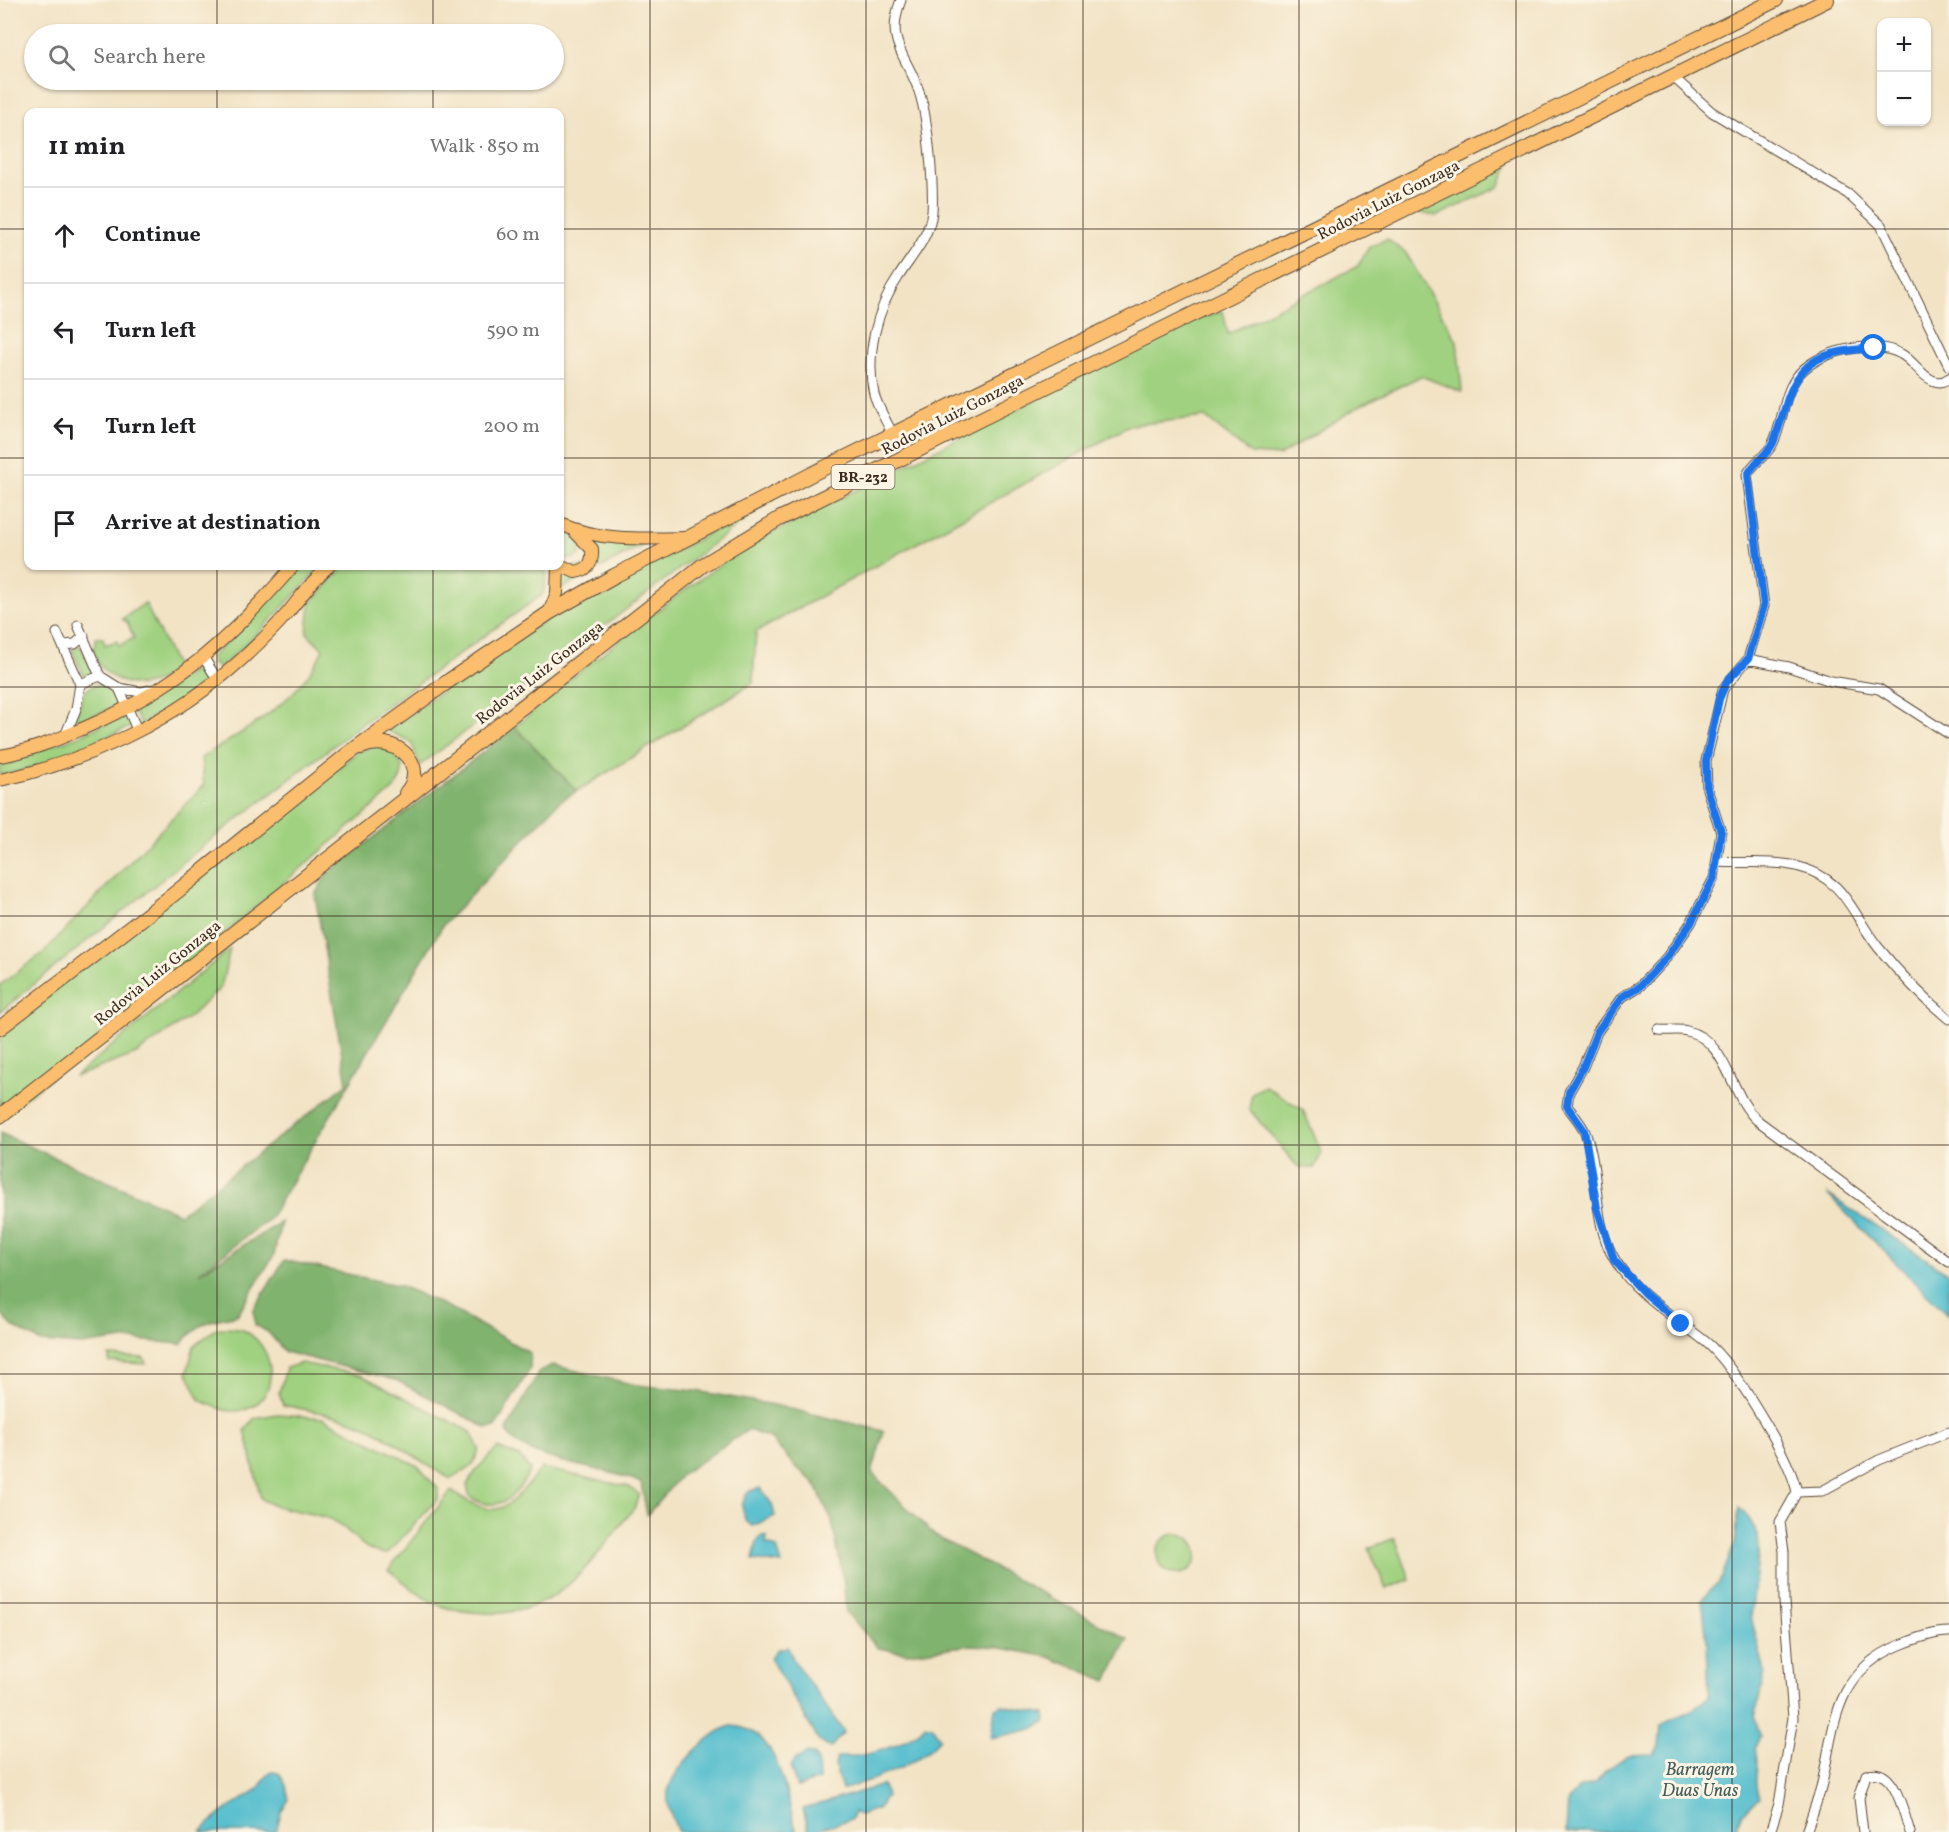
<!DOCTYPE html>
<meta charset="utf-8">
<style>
:root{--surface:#fff;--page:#f2f2f2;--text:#202124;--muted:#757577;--line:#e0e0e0}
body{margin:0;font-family:Vollkorn,serif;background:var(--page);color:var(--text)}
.controls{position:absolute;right:18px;top:18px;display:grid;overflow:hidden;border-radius:12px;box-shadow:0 2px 4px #0004}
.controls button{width:54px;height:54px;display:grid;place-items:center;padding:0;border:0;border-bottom:2px solid var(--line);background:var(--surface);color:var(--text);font:30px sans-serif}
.stop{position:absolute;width:18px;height:18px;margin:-14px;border:4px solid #1a73e8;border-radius:50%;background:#fff}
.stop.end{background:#1a73e8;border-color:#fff;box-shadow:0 2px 6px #0008}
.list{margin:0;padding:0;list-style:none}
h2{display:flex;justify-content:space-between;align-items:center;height:78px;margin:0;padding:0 24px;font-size:26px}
h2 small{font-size:20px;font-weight:400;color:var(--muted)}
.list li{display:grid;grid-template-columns:39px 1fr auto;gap:18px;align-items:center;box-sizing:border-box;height:96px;padding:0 24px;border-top:2px solid var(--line)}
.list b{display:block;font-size:22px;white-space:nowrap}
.list em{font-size:20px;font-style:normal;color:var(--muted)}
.icon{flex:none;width:33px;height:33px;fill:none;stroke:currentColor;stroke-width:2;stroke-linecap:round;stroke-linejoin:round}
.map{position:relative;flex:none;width:1949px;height:1832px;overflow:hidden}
.search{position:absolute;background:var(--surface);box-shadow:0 2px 4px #0004;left:24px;top:24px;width:540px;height:66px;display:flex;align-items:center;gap:15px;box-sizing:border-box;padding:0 21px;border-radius:33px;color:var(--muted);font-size:22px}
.panel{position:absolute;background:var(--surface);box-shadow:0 2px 4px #0004;left:24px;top:108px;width:540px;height:462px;border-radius:12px}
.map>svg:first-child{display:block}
.green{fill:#a0d180;stroke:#6e7e4f;stroke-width:1.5}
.forest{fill:#80b36e;stroke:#5e6e46;stroke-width:1.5}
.water{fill:#52bdcd;stroke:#467476;stroke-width:1.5}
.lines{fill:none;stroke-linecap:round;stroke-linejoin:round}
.minor-casing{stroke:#564637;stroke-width:11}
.major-casing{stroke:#564637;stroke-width:14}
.highway-casing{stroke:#564637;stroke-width:16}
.minor{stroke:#fff;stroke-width:9}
.major{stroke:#fbbe6e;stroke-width:12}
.highway{stroke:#fbbe6e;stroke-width:14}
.route{stroke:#1a73e8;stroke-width:8}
.grid{fill:none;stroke:#3b2a1e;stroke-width:1.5;stroke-opacity:0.55}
.labels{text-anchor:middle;stroke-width:6;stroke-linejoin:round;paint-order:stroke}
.shield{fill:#fcf5e5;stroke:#75675a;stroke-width:1.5}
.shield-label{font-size:15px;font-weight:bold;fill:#3b2a1e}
.street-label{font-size:16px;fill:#3b2a1e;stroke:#fcf5e5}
.water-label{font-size:18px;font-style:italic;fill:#435d5b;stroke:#fcf5e5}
</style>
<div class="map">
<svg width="1949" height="1832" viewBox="0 0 1949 1832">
<rect width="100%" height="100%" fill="#fcf5e5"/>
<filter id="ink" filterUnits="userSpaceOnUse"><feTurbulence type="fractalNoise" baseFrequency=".0167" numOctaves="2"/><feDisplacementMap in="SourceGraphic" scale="12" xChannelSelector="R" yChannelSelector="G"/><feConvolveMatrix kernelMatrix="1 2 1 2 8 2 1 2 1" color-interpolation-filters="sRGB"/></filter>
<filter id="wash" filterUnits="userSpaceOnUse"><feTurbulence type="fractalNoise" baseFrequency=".008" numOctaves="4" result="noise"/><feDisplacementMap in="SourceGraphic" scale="24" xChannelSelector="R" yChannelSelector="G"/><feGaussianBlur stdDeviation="1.35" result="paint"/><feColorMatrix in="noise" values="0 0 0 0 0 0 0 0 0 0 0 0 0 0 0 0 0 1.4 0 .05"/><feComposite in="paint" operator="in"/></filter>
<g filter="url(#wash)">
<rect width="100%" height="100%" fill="#f2e3c5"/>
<path class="green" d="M 1512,158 L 1499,187 L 1437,216 L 1408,211 Z
M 1387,239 L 1406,253 L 1457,341 L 1462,392 L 1421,376 L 1361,405 L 1279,456 L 1251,454 L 1205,417 L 1131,425 L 756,632 L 753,683 L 577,791 L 515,727 L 571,678 L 671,600 L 746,546 L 1186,323 L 1223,311 L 1228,334 L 1358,266 L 1369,247 Z
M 774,499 C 654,585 540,678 420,765 L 411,742 L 386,730 L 550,617 Z
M 560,524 L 581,541 L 580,555 L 571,559 L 560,558 Z
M 581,532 L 643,545 L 561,589 L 561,568 L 593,566 Z
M 298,566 L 322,566 L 262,629 L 220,668 L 214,665 L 211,657 L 257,613 Z
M 345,566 L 543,566 L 547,577 L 543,594 L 367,720 L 208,842 L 0,1012 L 0,985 L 44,952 L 204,785 L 201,758 C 247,729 301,701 323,649 L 307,633 L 310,604 Z
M 145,603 L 177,668 C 167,676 156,684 143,685 C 119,687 86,665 96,638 L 103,638 L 105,645 L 117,641 L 119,646 L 134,638 L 127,622 L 122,619 Z
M 77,646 L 82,648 L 93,673 L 91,676 L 84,676 L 72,650 Z
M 201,666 L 209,678 L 172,707 L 141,724 L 133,710 Z
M 94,685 L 103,685 L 121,699 L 118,705 L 78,722 L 75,718 L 84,692 Z
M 128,714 L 132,726 L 71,752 L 65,759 L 0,776 L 0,765 L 11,763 L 13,759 L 76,737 Z
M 379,745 C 399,757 411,766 394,789 L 109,1032 L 0,1118 L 0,1027 L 359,751 Z
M 230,949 L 221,987 L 191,1016 L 136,1054 L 74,1077 Z
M 1265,1086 L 1303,1110 L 1322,1153 L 1314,1168 L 1298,1167 L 1249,1109 L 1252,1093 Z
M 217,1328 C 225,1329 238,1327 245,1331 C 282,1351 279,1413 231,1411 C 222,1411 209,1404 200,1400 L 187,1373 L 194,1346 Z
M 109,1356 L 144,1358 L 146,1364 L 109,1362 Z
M 301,1363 L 361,1375 L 471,1432 L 479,1449 L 473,1465 L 451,1479 C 426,1466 405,1449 381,1434 C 351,1416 316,1412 283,1405 L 279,1393 L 286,1368 Z
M 278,1414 L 323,1418 L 418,1466 L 438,1489 L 438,1499 L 387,1554 C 360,1553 354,1530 332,1520 C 309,1510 282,1512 261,1499 L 245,1430 L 255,1418 Z
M 498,1448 L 520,1457 L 530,1470 C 517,1497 498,1515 470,1497 L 467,1485 L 477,1469 Z
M 542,1468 L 629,1487 L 639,1494 L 635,1507 C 592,1559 561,1617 486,1613 C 470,1612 455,1611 441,1606 C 422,1599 404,1581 388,1570 L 451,1491 C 503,1524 506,1509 542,1468 Z
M1157 1554a20 20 0 1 1 40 0a20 20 0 1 1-40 0Z
M 1395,1538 L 1410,1579 L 1386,1589 L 1369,1548 Z"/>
<path class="forest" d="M 515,727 L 577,791 L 560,801 L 443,925 L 270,1218 L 199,1273 L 281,1222 L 274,1255 L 237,1315 C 206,1322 204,1319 181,1344 L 124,1339 L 80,1345 L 41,1342 L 12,1326 L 0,1313 L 0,1133 L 180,1214 L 347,1084 L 315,895 L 327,874 Z
M 284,1260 L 401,1286 L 448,1307 L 530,1353 L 530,1369 L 495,1427 L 487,1428 L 396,1380 L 285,1352 L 268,1332 L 255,1325 L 254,1309 Z
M 552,1365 L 636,1385 L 696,1391 L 774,1405 L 884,1431 L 872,1473 L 935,1536 L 1128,1639 L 1107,1681 L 1049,1657 L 996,1647 L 973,1645 L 907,1653 L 878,1648 L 846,1612 L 843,1578 L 832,1521 L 815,1484 L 793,1464 L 770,1438 L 748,1430 L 682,1474 L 647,1515 L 641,1483 C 612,1467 516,1462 507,1430 L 539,1372 Z"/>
<path class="water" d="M 1827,1194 L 1949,1274 L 1949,1316 Z
M 760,1488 L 772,1504 L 775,1516 L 752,1526 L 745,1520 L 742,1505 L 747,1492 Z
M 1739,1508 L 1747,1515 L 1758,1534 L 1759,1548 L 1751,1617 L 1765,1672 L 1755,1718 L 1760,1736 L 1755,1749 C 1761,1769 1751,1776 1759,1798 L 1741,1814 L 1735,1832 L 1566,1832 L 1568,1800 L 1578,1788 L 1596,1783 L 1605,1771 L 1628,1755 L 1654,1754 L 1659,1746 L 1661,1725 L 1693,1710 L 1709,1696 L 1707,1642 L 1702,1599 L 1721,1579 L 1735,1543 Z
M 762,1536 L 767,1537 L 766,1543 L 777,1548 L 782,1564 L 753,1560 L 757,1541 Z
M 788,1647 L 794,1661 L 844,1732 L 830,1748 L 819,1741 L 770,1658 L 778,1649 Z
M 1003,1705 L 1045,1714 L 1046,1721 L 1033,1729 L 991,1738 L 995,1708 Z
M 926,1725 L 933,1727 L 940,1739 C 915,1768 876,1778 842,1790 L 835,1766 L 837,1757 C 866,1758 907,1745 926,1725 Z
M 731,1726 C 781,1728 784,1795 797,1832 L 678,1832 C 673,1820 666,1805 668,1792 C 673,1768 709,1733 731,1726 Z
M 808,1753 L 814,1755 L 818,1761 L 819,1780 L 797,1787 L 790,1767 L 794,1760 Z
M 272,1772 L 279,1773 L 286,1785 L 289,1799 L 281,1812 L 276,1832 L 201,1832 C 216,1815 235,1804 254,1792 C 262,1787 263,1777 272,1772 Z
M 883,1785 L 886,1796 L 879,1808 L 860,1815 L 854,1812 L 851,1819 L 809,1832 L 803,1809 Z"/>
</g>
<g filter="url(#ink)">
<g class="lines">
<defs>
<path id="minor" d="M 1672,76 L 1712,112 L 1848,194 L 1881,225 L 1949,366
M 1949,378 C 1944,382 1938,383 1932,380 C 1920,375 1913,360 1901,354 C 1872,338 1814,351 1796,378 C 1783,396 1783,423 1773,443 C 1767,456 1753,462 1747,475 L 1764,606 L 1748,659 L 1723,689 L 1706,761 L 1707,789 L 1721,832 L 1714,878 L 1691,923 L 1667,957 L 1640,986 L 1622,997 L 1597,1032 L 1583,1067 L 1569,1092 L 1567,1106 C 1573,1114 1581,1123 1585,1132 C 1601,1173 1591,1221 1615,1260 C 1636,1295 1675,1317 1706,1342 C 1734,1365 1789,1456 1797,1492 L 1822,1491 L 1879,1460 L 1949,1432
M 893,435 C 887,422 878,408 874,394 C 865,355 877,308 899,276 C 912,255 929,238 932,212 C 934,186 928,123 921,98 C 911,58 883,46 901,0
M 78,625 L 100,676
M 57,633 L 80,684
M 63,645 L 75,644 L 84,636
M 204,658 L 217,679
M 1748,659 L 1789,667 L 1831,681 L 1879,689 L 1949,734
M 119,688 L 141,692 L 153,689
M 65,736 L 76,709 L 80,684 L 100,676 L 119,688 L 138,732
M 1718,862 C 1743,864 1772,860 1796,866 C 1846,878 1851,913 1878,947 C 1899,973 1923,998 1949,1019
M 1659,1030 C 1668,1031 1678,1029 1687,1031 C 1728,1041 1729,1094 1757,1120 L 1949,1262
M 1770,1832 L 1779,1804 L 1793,1718 L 1784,1601 L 1784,1552 L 1780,1522 L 1797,1492
M 1806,1832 C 1812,1815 1819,1797 1823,1779 C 1835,1719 1837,1671 1900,1645 C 1915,1639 1933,1632 1949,1632
M 1863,1832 L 1859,1798 L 1866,1775 C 1895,1764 1903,1812 1910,1832"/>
<path id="major" d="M 560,524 C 598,541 642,539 684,538
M 560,565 L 575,572 C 589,570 593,563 592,549 L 575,532
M 549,613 L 557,593 L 558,566
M 0,756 C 28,752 56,740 82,729 C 175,689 228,641 293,566
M 0,780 C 89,761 175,720 242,659 C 256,646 271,632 284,617 C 299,600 311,581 329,566"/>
<path id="highway" d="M 361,747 C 393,732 431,765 406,793
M 0,1028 L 174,894 L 348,754 L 450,680 L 549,613 L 614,576 L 816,472 L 1776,0
M 0,1116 L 674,588 L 703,565 L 779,519 L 1827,0"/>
</defs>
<use href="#minor" class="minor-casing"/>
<use href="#major" class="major-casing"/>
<use href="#highway" class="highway-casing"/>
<use href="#minor" class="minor"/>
<use href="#major" class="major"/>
<use href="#highway" class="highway"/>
</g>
</g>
<g class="lines" filter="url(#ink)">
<path class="route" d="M 1681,1324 L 1645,1294 L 1614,1260 L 1597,1208 L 1584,1130 L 1567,1106 L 1569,1092 L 1583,1067 L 1597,1032 L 1622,997 L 1640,986 L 1667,957 L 1691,923 L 1714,878 L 1721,832 L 1707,789 L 1706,761 L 1719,699 L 1727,681 L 1748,659 L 1764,606 L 1748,475 C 1753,462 1767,456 1773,443 C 1778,431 1781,420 1785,408 C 1799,356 1825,352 1874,348"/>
</g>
<path class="grid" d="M 217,0 L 217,34M 433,0 L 433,34M 650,0 L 650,1832M 866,0 L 866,1832M 1083,0 L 1083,1832M 1299,0 L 1299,1832M 1516,0 L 1516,1832M 1732,0 L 1732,1832M 217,80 L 217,112M 433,80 L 433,112M 0,229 L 28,229M 560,229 L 1949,229M 0,458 L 28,458M 560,458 L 1949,458M 217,566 L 217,1832M 433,566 L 433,1832M 0,687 L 1949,687M 0,916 L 1949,916M 0,1145 L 1949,1145M 0,1374 L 1949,1374M 0,1603 L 1949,1603"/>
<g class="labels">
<rect class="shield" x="831.5" y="465" width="63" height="24" rx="4.5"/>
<g class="shield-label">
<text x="863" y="482">BR-232</text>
</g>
<g class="street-label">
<text transform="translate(1388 199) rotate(-27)" y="6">Rodovia Luiz Gonzaga</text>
<text transform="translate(952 414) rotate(-27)" y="6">Rodovia Luiz Gonzaga</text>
<text transform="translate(539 672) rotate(-38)" y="6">Rodovia Luiz Gonzaga</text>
<text transform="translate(157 972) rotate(-39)" y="6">Rodovia Luiz Gonzaga</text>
</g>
<g class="water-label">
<text x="1700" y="1775">Barragem<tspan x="1700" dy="21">Duas Unas</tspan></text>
</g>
</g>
</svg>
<div class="controls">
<button>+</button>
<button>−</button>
</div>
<div class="stop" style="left:1874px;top:348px"></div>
<div class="stop end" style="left:1681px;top:1324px"></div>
<div class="search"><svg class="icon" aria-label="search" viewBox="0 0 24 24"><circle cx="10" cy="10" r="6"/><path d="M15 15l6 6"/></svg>Search here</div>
<section class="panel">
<h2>11 min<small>Walk · 850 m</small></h2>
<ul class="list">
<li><svg class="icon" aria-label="ahead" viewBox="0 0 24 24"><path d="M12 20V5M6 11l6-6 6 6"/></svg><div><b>Continue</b></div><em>60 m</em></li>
<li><svg class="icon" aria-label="left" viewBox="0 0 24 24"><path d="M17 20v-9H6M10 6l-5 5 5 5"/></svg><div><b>Turn left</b></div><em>590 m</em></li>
<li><svg class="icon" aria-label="left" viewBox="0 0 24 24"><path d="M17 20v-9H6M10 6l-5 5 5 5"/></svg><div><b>Turn left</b></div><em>200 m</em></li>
<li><svg class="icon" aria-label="arrive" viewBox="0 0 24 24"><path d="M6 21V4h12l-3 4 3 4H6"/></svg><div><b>Arrive at destination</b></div></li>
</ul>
</section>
</div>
